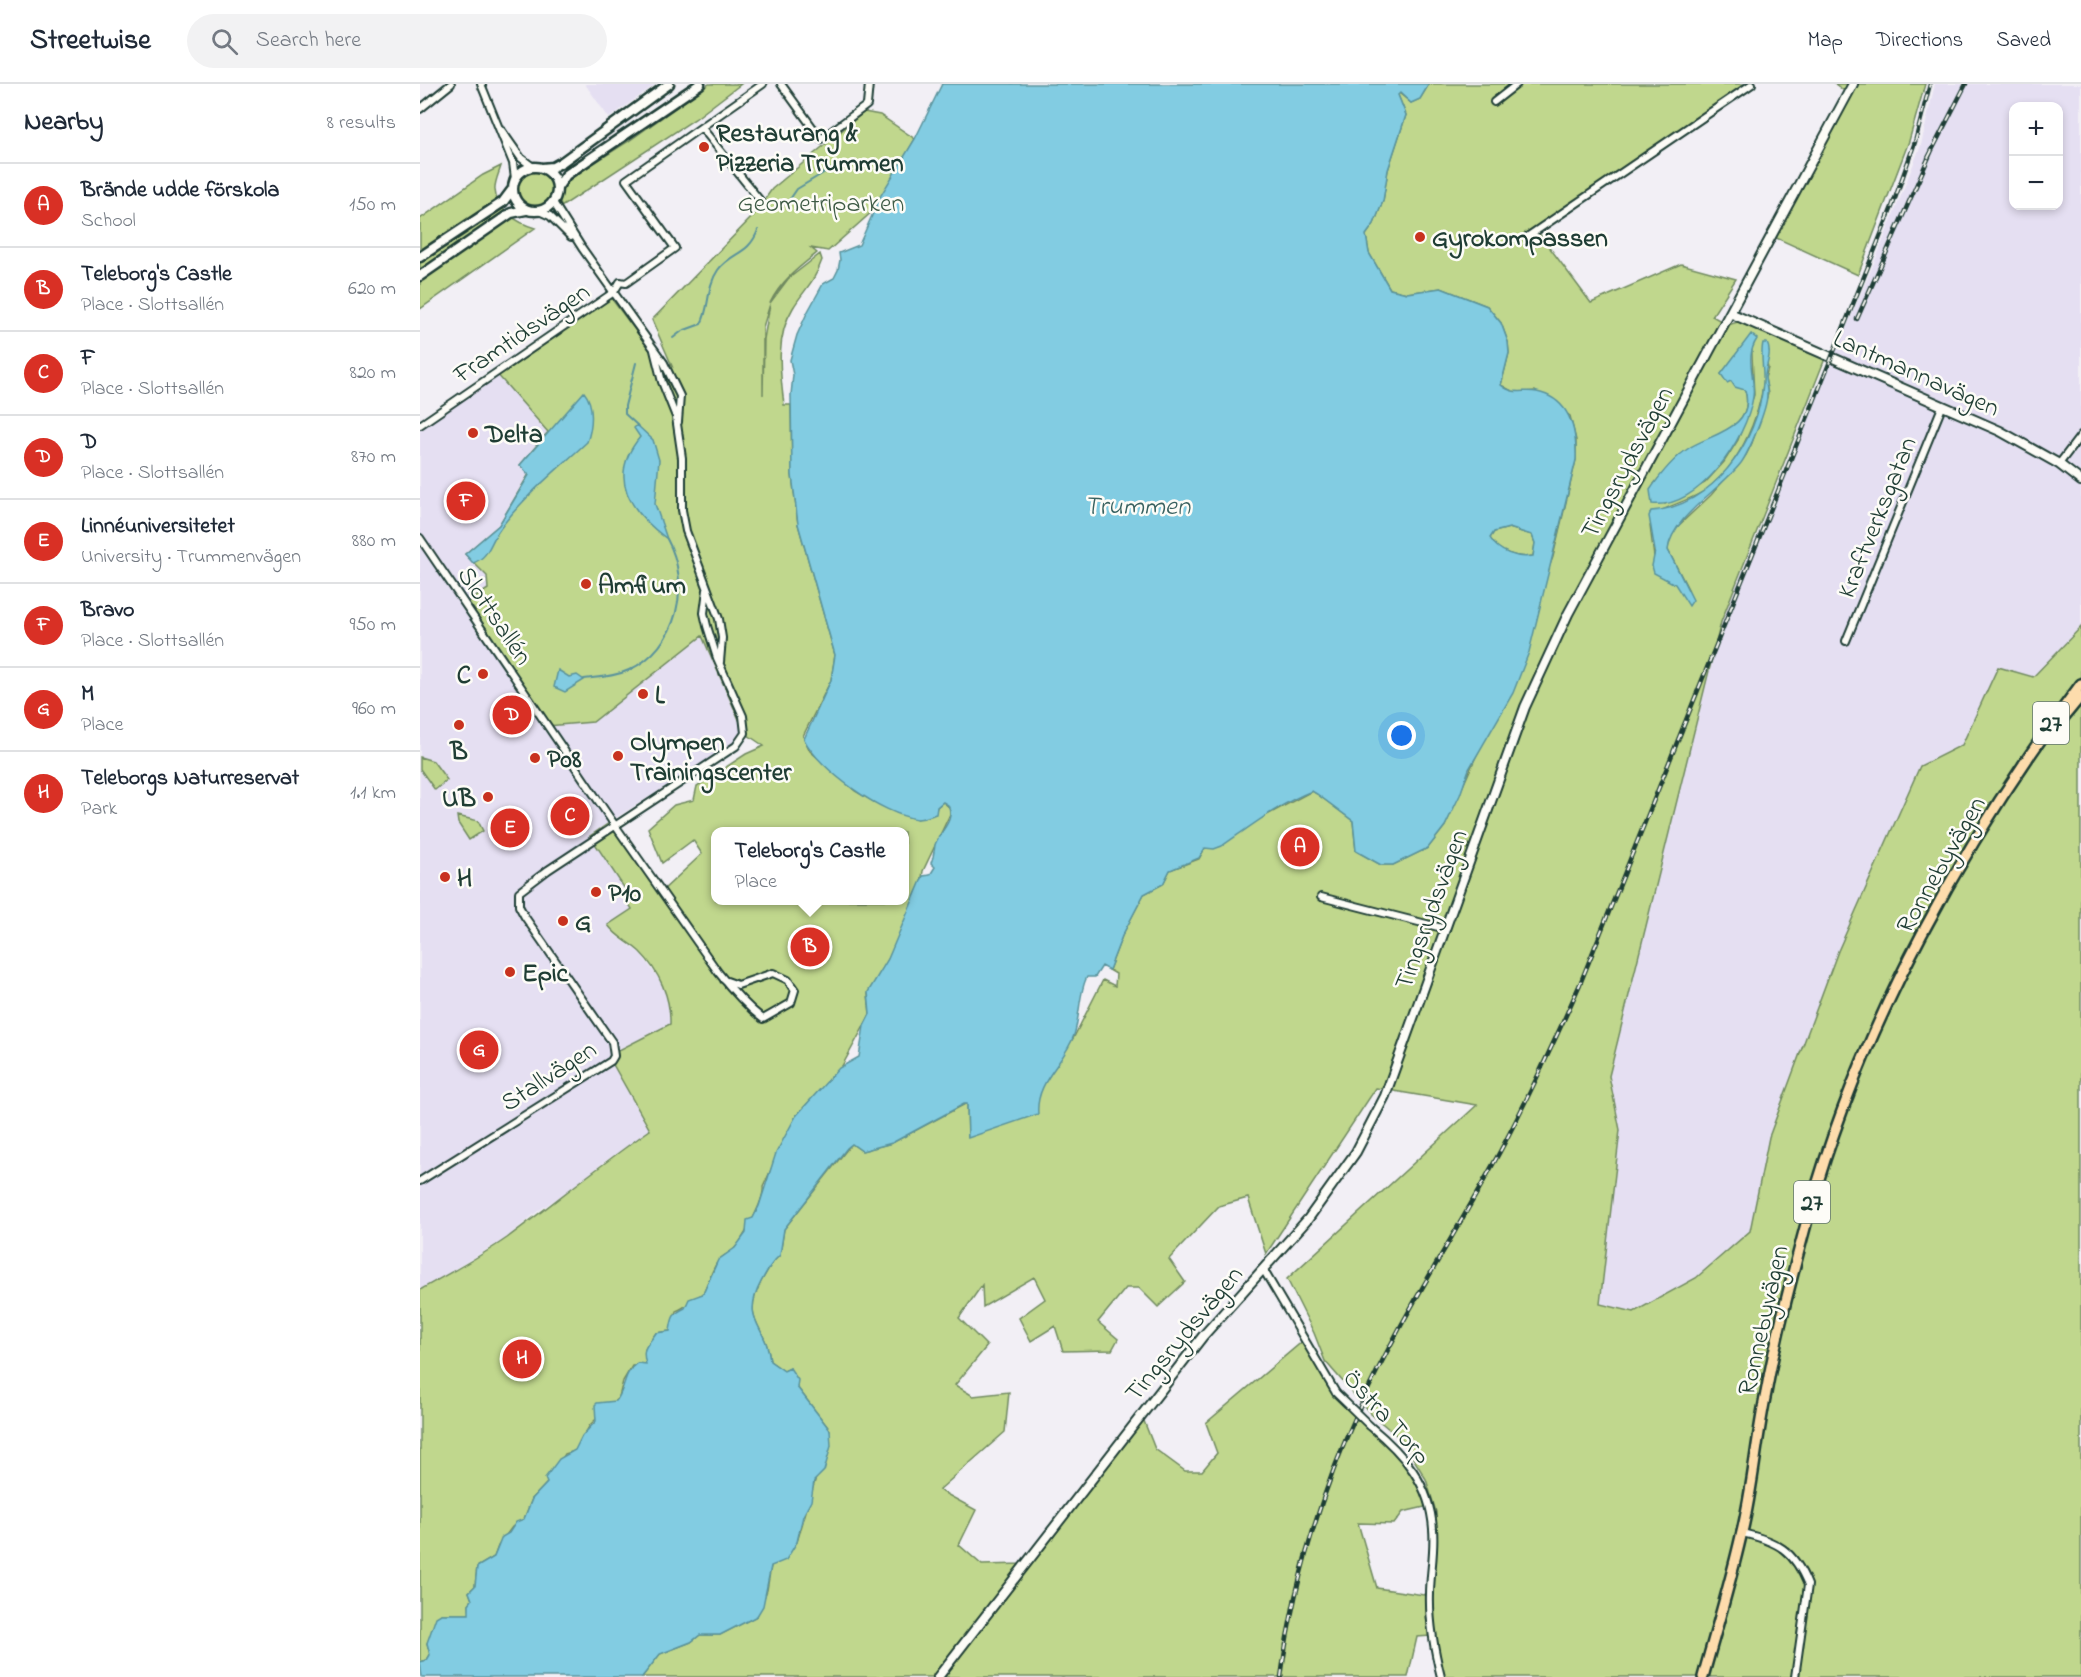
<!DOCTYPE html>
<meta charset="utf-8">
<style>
:root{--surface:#fff;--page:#f2f2f3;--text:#1f2937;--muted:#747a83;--line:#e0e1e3;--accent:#d93025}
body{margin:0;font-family:"Indie Flower",sans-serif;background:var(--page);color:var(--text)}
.controls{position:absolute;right:18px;top:18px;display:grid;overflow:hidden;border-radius:12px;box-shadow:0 3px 9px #0003}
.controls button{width:54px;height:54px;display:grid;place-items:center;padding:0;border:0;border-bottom:2px solid var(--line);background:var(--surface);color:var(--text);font:30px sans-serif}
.you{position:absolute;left:982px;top:652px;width:21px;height:21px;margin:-15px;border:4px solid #fff;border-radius:50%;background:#1a73e8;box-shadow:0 0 0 9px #1a73e833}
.badge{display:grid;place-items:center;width:39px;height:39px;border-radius:50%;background:var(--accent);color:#fff;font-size:20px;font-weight:700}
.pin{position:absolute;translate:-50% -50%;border:3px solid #fff;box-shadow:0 2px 6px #0006}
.popup{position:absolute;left:291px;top:743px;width:198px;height:78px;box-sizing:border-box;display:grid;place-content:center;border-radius:12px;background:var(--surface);filter:drop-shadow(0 2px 4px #0005);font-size:20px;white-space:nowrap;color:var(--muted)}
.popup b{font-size:22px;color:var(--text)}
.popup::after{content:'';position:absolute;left:50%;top:100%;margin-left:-12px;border:12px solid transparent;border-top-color:var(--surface)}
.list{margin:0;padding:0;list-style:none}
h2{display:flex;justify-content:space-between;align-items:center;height:78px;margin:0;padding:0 24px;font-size:26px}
h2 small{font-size:20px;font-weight:400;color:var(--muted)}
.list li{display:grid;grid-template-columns:39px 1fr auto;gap:18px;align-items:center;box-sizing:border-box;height:84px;padding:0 24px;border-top:2px solid var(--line)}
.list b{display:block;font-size:22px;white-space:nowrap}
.list p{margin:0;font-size:20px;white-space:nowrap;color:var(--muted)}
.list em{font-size:20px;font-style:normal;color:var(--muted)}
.icon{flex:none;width:33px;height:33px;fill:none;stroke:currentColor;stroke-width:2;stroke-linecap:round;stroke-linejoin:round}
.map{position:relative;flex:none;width:1661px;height:1593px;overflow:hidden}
header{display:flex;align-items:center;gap:36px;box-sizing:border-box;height:84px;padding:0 30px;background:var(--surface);border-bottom:2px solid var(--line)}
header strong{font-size:28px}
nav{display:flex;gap:33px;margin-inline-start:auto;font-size:21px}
.search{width:420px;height:54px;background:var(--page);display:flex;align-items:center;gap:15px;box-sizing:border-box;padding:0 21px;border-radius:33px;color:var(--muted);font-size:22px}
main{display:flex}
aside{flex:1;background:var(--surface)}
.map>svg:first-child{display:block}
.built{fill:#e5dff2;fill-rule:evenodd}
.green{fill:#c0d78d;stroke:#708a60;stroke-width:1.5;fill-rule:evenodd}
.water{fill:#82cce2;stroke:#5a939c;stroke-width:1.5;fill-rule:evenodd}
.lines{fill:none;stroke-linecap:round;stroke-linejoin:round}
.stream{stroke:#5a939c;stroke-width:2}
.minor-casing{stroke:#1f3d34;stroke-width:10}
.tertiary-casing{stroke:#1f3d34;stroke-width:12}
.secondary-casing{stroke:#1f3d34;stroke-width:13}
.primary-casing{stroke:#1f3d34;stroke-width:14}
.minor{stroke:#fdfcf7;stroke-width:6}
.tertiary{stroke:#fdfcf7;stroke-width:8}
.secondary{stroke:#fdfcf7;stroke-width:8}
.primary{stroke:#fddcac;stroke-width:9}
.rail-casing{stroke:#1f3d34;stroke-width:4.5}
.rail{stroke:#fdfcf7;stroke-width:2;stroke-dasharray:7;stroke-linecap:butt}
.minor-bridge-casing{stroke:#1f3d34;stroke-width:10;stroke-linecap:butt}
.minor-bridge{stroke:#fdfcf7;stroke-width:6}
.poi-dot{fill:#c8321e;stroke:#fdfcf7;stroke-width:2}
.labels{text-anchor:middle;stroke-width:5;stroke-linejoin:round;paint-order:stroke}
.shield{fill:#fdfcf7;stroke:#62766e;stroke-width:1.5}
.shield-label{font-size:24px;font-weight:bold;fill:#1f3d34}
.poi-label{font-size:26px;font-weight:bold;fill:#1f3d34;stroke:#fdfcf7;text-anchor:start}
.park-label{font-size:26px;fill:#3f5c46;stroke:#fdfcf7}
.street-label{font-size:26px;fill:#1f3d34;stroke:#fdfcf7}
.water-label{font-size:27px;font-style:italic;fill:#386160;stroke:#fdfcf7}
</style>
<header>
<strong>Streetwise</strong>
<div class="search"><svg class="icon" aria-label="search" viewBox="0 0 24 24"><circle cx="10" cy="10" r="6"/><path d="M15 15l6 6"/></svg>Search here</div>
<nav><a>Map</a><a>Directions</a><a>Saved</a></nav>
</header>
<main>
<aside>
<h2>Nearby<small>8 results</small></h2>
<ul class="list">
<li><span class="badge">A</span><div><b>Brände udde förskola</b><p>School</p></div><em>150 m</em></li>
<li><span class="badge">B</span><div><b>Teleborg's Castle</b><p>Place · Slottsallén</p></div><em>620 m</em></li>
<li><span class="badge">C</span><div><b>F</b><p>Place · Slottsallén</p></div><em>820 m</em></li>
<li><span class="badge">D</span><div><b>D</b><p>Place · Slottsallén</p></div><em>870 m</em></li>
<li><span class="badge">E</span><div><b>Linnéuniversitetet</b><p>University · Trummenvägen</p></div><em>880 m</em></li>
<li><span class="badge">F</span><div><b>Bravo</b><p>Place · Slottsallén</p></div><em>950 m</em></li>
<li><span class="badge">G</span><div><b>M</b><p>Place</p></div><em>960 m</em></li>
<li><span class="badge">H</span><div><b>Teleborgs Naturreservat</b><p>Park</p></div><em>1.1 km</em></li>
</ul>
</aside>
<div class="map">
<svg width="1661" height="1593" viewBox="0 0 1661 1593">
<rect width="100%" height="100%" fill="#f2eff5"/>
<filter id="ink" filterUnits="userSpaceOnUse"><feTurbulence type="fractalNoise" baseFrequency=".0167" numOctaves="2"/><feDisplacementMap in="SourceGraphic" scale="12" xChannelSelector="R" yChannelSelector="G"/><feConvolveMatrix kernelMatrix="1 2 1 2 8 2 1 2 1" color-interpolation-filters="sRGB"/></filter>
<g filter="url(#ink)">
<path class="built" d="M 165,0 L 236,0 L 189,34 Z
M 1515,0 L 1661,0 L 1661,543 L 1613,593 L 1578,583 L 1542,661 L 1500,682 L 1418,867 L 1349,1053 L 1330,1147 L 1276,1194 L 1214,1228 L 1180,1220 L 1200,1046 L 1189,992 L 1301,538 L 1459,167 L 1501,61 ZM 1594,22 L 1638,22 L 1638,122 L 1594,122 Z
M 76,289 L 129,348 L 100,381 L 109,390 L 79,441 L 46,470 L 67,492 L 68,505 L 45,520 L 173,638 L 282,552 L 325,649 L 314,659 L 194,735 L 213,817 L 213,824 L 188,842 L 194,850 L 221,870 L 241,898 L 251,926 L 250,940 L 191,977 L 231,1046 L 181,1080 L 169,1093 L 118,1127 L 86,1154 L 0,1206 L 0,341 Z"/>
<path class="green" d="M 289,0 L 321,0 L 275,35 L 141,123 L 139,113 L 142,103 L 155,91 L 209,57 Z
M 1009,0 L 1332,0 L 1118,148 L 1171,219 L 1261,180 L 1316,195 L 1292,232 L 1308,241 L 1321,237 L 1406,272 L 1301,538 L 1189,992 L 1200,1046 L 1180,1220 L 1214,1228 L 1276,1194 L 1330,1147 L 1349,1053 L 1418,867 L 1500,682 L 1542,661 L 1578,583 L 1613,593 L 1661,543 L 1661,1593 L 1021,1593 L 1011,1552 L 997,1553 L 988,1593 L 222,1593 L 240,1570 L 271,1558 L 280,1551 L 300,1551 L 337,1532 L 347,1506 L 351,1482 L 377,1458 L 410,1346 L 377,1303 L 370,1284 L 364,1287 L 350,1277 C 347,1240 320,1238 341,1198 C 347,1187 351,1179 360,1171 L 364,1145 L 428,1064 L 432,1060 L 442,1067 L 472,1059 L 547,1019 L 548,1053 L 617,1019 L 621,1004 L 654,953 L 683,896 L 695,902 L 696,890 L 689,886 L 702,852 L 724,810 L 743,800 L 750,786 L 779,775 L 785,764 L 892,707 L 897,710 L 933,737 L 936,767 L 961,781 L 973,781 L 1008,764 L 1025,742 L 1058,668 L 1133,473 L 1156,376 L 1156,356 L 1150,332 L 1115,307 L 1095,309 L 1081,301 L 1089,269 L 1088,258 L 1081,239 L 1067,222 L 1021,204 L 987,209 L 970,205 L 949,169 L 946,151 L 954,140 L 963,117 L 968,86 L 986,31 L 978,11 L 979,9 L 991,19 L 1000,15 ZM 1331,251 L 1334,311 L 1318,356 L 1304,378 L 1285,399 L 1245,420 L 1234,400 C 1242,391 1250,380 1259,372 C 1281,353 1337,348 1325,306 L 1301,290 ZM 1343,265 L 1348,284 L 1345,294 L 1348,310 L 1332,359 L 1326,371 L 1291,411 L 1256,444 L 1249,458 L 1248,466 L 1268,505 L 1244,494 L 1234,473 L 1230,442 C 1233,437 1237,430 1241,427 C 1252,420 1274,415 1287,405 C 1326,375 1350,312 1343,265 ZM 956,1004 L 1057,1021 L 867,1195 L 894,1249 L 905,1277 L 951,1330 L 982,1356 L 1006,1395 L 1016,1428 L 1014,1505 L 1004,1511 L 957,1504 L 938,1439 L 974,1440 L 983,1428 L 1009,1422 L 990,1379 L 916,1309 L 883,1257 L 786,1339 L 797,1369 L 782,1387 L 765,1387 L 735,1365 L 722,1332 L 603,1480 L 562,1481 L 539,1461 L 556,1426 L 519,1406 L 585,1348 L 589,1308 L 553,1312 L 535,1301 L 567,1262 L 539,1234 L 562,1201 L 563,1223 L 614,1193 L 625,1215 L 599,1234 L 611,1257 L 635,1242 L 643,1267 L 692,1266 L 698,1255 L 678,1238 L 706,1204 L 719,1204 L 738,1223 L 765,1198 L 749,1175 L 799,1122 L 828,1114 L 846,1170 Z
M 1415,0 L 1505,0 L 1489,57 L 1438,191 L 1352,152 L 1427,9 Z
M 444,28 L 460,31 L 495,55 L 454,126 L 408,167 L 391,164 L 397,169 C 378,184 361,197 350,219 L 368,195 L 400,170 L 402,176 C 393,201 385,204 373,224 C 355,253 360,289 364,321 L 371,321 L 372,391 L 378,440 L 415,571 L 411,596 L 383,652 L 390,667 L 435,707 L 454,718 L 497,735 L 515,730 L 517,723 L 523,718 L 530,724 L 530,730 L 503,787 L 501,800 L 476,860 L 458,895 L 450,905 L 448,910 L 450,930 L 444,942 L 422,982 L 376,1032 L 343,1103 C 345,1115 323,1156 314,1165 C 310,1169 303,1171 299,1176 C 292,1184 288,1200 283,1210 C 270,1215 268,1223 256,1227 L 250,1247 L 236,1249 C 227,1262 221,1264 227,1281 L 212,1282 L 203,1297 L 199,1313 L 170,1341 L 155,1367 L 145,1370 L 127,1399 L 112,1415 L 104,1435 L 92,1443 L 78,1462 L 74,1473 L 57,1483 L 55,1502 L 49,1508 L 52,1516 L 49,1520 L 50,1530 L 21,1530 L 7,1559 L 10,1571 L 7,1576 L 0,1578 L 0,1206 C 29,1189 60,1173 87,1154 C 135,1118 181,1080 230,1046 L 191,977 L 195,968 L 250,940 C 251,914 239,887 220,868 C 210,858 197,854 188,841 L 212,825 L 209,820 L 213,817 L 170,752 L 192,737 L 242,807 L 282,770 L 273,756 L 242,779 L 228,744 L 254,721 L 274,716 L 277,702 L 326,670 L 344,662 L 325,649 L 282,552 L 173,638 L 127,642 L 45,520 L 68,505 L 67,492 L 45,470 L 79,441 L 109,390 L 100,381 L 128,348 L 76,289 L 191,214 L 230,266 L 252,282 L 232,236 L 333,132 L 352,105 ZM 350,220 L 344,255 L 343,311 L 343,243 ZM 296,748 L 484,748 L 484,816 L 296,816 Z
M 81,82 C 79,89 74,99 75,106 C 76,126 98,139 115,144 L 0,225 L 0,135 L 63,91 Z
M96 105a19 19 0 1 1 38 0a19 19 0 1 1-38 0Z
M 1089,444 L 1112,451 L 1115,459 L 1113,472 C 1097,475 1078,468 1070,454 L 1074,448 Z
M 0,673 L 13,677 L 27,696 L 15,706 L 0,685 Z
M 37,732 L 58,737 L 63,747 L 49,756 L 38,739 Z"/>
<path class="water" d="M 522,0 L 1009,0 L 1000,15 L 991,19 L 980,9 L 978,11 L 986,31 L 968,86 L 963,117 L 954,140 L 946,151 L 949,169 L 970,205 L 987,209 L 1021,204 L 1067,222 L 1081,239 L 1088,258 L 1089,269 L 1081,301 C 1094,312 1103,305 1117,308 C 1150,315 1157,346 1156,376 L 1109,568 L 1093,609 L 1049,685 L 1040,711 L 1025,742 L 1008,764 L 973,781 L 961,781 L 936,767 L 933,737 L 897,710 L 892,707 C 859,720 831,742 802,762 L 794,765 L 785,764 L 779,774 L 750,786 L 743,800 L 724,810 L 702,852 L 689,886 L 682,882 L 675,893 L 667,893 C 659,907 660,933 654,951 C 645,979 615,997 618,1030 L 548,1054 L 547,1020 L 544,1020 L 472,1059 L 442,1067 L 432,1060 L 427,1064 L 364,1145 L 360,1171 C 351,1179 347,1187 341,1198 C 320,1238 347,1240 350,1277 L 364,1287 L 370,1284 L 378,1296 L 377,1303 L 410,1346 L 411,1362 L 404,1387 L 394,1397 L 391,1417 L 383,1432 L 377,1458 L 366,1476 L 351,1482 L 343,1522 L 337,1532 L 300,1551 L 280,1551 L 271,1558 L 240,1570 L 222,1593 L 2,1593 L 0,1578 L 7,1576 L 10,1571 L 7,1559 L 16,1533 L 21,1530 L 49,1530 L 49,1520 L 52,1516 L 49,1508 L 55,1502 L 57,1483 L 74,1473 L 82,1453 L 89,1449 L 96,1438 L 104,1435 L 112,1415 L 127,1399 L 125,1394 L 139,1375 L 155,1366 L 162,1352 L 176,1337 L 175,1321 L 177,1319 L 196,1317 C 206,1305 202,1290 217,1279 L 226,1280 C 221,1264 227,1262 236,1249 L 250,1247 C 252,1234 252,1230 265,1224 L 269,1215 L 283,1210 L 298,1176 L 315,1164 L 326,1149 L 327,1136 L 333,1134 L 339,1122 L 356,1069 L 376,1032 L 419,984 L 439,973 L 444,942 L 450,930 L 448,908 L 468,875 L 503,792 L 510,791 L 515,783 L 511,779 C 514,772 514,768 515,761 C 519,747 536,737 528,721 L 523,718 L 517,723 L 516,730 C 510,732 504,735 497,735 C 463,731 399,686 384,655 L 411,596 L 415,571 L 378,440 L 372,391 L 371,311 L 373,291 L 370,276 L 377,251 L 387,229 L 403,200 L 414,194 L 418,186 L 420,176 L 419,169 L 439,161 L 461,111 L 495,55 ZM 1089,444 L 1112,451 L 1115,459 L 1113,472 C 1097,475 1078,468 1070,454 L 1074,448 Z
M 1331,250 L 1337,255 C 1324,274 1336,293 1333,313 C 1327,354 1279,426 1232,420 L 1230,406 C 1240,391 1254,374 1269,364 C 1291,350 1336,344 1325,306 L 1315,303 L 1311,297 L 1307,299 L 1301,290 Z
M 1343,259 L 1347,259 C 1353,270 1345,282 1345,293 C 1345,298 1348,305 1347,311 C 1347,325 1329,368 1321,379 C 1301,405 1251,434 1248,466 L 1273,516 L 1269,522 L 1255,500 L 1234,489 L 1232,482 L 1235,467 L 1229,432 L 1231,427 C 1292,423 1339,358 1343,299 C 1344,287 1340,270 1343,259 Z
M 164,308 C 175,321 172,344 167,358 C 136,387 99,416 76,451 C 69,463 67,474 53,479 L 45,470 L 79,441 L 109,391 L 100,381 Z
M 217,341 L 233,356 L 239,376 L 235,420 L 247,455 C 211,428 186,394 220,353 L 214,344 Z
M 138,586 L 149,593 L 157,591 L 164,596 L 145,608 L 134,603 Z"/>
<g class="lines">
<path class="stream" d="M 366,121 L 377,105 L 410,85
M 253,254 L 262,247 L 281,240 C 290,224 286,203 298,186 C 311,168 329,171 338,146
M 216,279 L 205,322 L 205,330 L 217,341
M 164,595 C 179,593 194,593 209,586 C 258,563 272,501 247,455"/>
<defs>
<path id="minor" d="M 61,0 L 93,79 L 95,95
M 361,0 L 401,55 L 447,21 L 449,0
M 1074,18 L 1097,0
M 0,25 L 31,0
M 282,44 L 342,119
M 82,47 L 101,74 L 113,83
M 133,118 L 162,164 L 244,279 L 260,312 L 258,338
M 119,127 L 130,132 L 151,153
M 1107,153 L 1332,0
M 234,266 L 242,298 L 256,333 L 262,374 L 262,426 L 266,447 L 299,535 L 302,554 L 300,578
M 0,341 L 194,208 L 200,198 L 206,199 L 255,164 L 206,96 L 343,0
M 1639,380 L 1661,351
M 0,454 L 192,737 L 298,888 C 312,906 325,921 343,935 L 371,919 L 375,906 L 368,896 L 353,889 L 318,901 L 304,896
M 1426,557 L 1522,323
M 901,813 L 1026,845
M 0,1097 L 191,977 L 194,972 L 192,958 L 105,833 L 99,822 L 99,808 L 128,786 L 316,662 L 325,649 L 323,632 L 297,574 L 287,542 L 284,529 L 287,506
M 843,1185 L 916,1309
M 950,1342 C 984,1370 1010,1400 1013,1445 C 1015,1467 1010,1489 1010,1510 C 1009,1539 1014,1565 1021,1593
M 1322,1449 C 1357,1457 1374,1466 1388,1501 L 1375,1593"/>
<path id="tertiary" d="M 1310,229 L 1580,347 L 1639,380 L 1661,397
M 518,1593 L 783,1252 L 888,1135 L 936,1068 L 965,1012 L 1105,623 L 1148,530 L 1433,0"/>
<path id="secondary" d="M93 105a22 22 0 1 1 44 0a22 22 0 1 1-44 0Z
M 122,84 L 133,83 L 142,78 L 249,0
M 137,104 L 146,91 L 280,0
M 0,173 L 83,118 L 92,106
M 0,192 L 91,129 L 106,126"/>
<path id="primary" d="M 1634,645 L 1661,612
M 1283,1593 C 1296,1546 1310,1500 1321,1452 C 1333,1405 1336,1356 1346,1309 C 1357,1247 1374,1185 1390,1125 C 1442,940 1546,752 1661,600"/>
</defs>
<use href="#minor" class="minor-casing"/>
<use href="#tertiary" class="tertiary-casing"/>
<use href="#secondary" class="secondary-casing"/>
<use href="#primary" class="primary-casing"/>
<use href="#minor" class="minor"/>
<use href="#tertiary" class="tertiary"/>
<use href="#secondary" class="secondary"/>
<use href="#primary" class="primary"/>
<defs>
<path id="rail" d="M 1508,74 L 1546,0
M 1437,235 L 1512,66
M 861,1593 C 873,1500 901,1408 940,1323 C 981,1232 1037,1149 1084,1060 C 1111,1008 1136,954 1160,900 L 1472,123 L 1495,58 L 1510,0"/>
</defs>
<use href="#rail" class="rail-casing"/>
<use href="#rail" class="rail"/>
<defs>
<path id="minor-bridge" d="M 916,1309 L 950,1342"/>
</defs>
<use href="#minor-bridge" class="minor-bridge-casing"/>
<use href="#minor-bridge" class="minor-bridge"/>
</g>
</g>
<g class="poi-dot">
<circle cx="284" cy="63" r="6"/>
<circle cx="1000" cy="153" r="6"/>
<circle cx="53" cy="349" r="6"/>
<circle cx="166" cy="500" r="6"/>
<circle cx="63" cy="590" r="6"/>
<circle cx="223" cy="610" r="6"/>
<circle cx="39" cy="641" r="6"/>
<circle cx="198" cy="672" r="6"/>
<circle cx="115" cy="674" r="6"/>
<circle cx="68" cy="713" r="6"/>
<circle cx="25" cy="793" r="6"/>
<circle cx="176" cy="808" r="6"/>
<circle cx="143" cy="837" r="6"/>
<circle cx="90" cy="888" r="6"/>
</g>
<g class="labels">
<g class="shield">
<rect x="1613" y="618" width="36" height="42" rx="4.5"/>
<rect x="1374" y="1097" width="36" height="42" rx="4.5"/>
</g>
<g class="shield-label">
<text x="1631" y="647">27</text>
<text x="1392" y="1126">27</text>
</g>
<g class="poi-label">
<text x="296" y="57">Restaurang &amp;<tspan x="296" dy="30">Pizzeria Trummen</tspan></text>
<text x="1012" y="162">Gyrokompassen</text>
<text x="65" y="358">Delta</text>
<text x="178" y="509">Amfium</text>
<text x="51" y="599" text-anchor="end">C</text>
<text x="235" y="619">L</text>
<text x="210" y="666">Olympen<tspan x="210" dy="30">Trainingscenter</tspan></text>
<text x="39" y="675" text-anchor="middle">B</text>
<text x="127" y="683">P08</text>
<text x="56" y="722" text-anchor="end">UB</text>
<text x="37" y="802">H</text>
<text x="188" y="817">P10</text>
<text x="155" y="846">G</text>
<text x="102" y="897">Epic</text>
</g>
<g class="park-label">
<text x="401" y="127">Geometriparken</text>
</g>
<g class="street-label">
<text transform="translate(101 248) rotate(-34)" y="9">Framtidsvägen</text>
<text transform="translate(1497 288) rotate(24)" y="9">Lantmannavägen</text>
<text transform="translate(1206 378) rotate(-62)" y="9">Tingsrydsvägen</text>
<text transform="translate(1456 433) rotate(-68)" y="9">Kraftverksgatan</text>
<text transform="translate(76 531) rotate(56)" y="9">Slottsallén</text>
<text transform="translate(1520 780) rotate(-60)" y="9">Ronnebyvägen</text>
<text transform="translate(1010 825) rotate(-70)" y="9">Tingsrydsvägen</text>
<text transform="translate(128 991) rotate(-33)" y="9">Stallvägen</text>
<text transform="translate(1342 1236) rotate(-77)" y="9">Ronnebyvägen</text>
<text transform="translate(763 1249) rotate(-50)" y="9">Tingsrydsvägen</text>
<text transform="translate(968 1332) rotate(48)" y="9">Östra Torp</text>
</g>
<g class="water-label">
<text x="717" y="430">Trummen</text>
</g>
</g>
</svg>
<div class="controls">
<button>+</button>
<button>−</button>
</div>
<div class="you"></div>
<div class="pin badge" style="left:880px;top:763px">A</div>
<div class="pin badge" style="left:390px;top:863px">B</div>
<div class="popup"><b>Teleborg's Castle</b>Place</div>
<div class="pin badge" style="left:150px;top:732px">C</div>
<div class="pin badge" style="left:92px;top:631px">D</div>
<div class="pin badge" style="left:90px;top:744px">E</div>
<div class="pin badge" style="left:46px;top:417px">F</div>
<div class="pin badge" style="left:59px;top:966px">G</div>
<div class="pin badge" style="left:102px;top:1275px">H</div>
</div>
</main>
